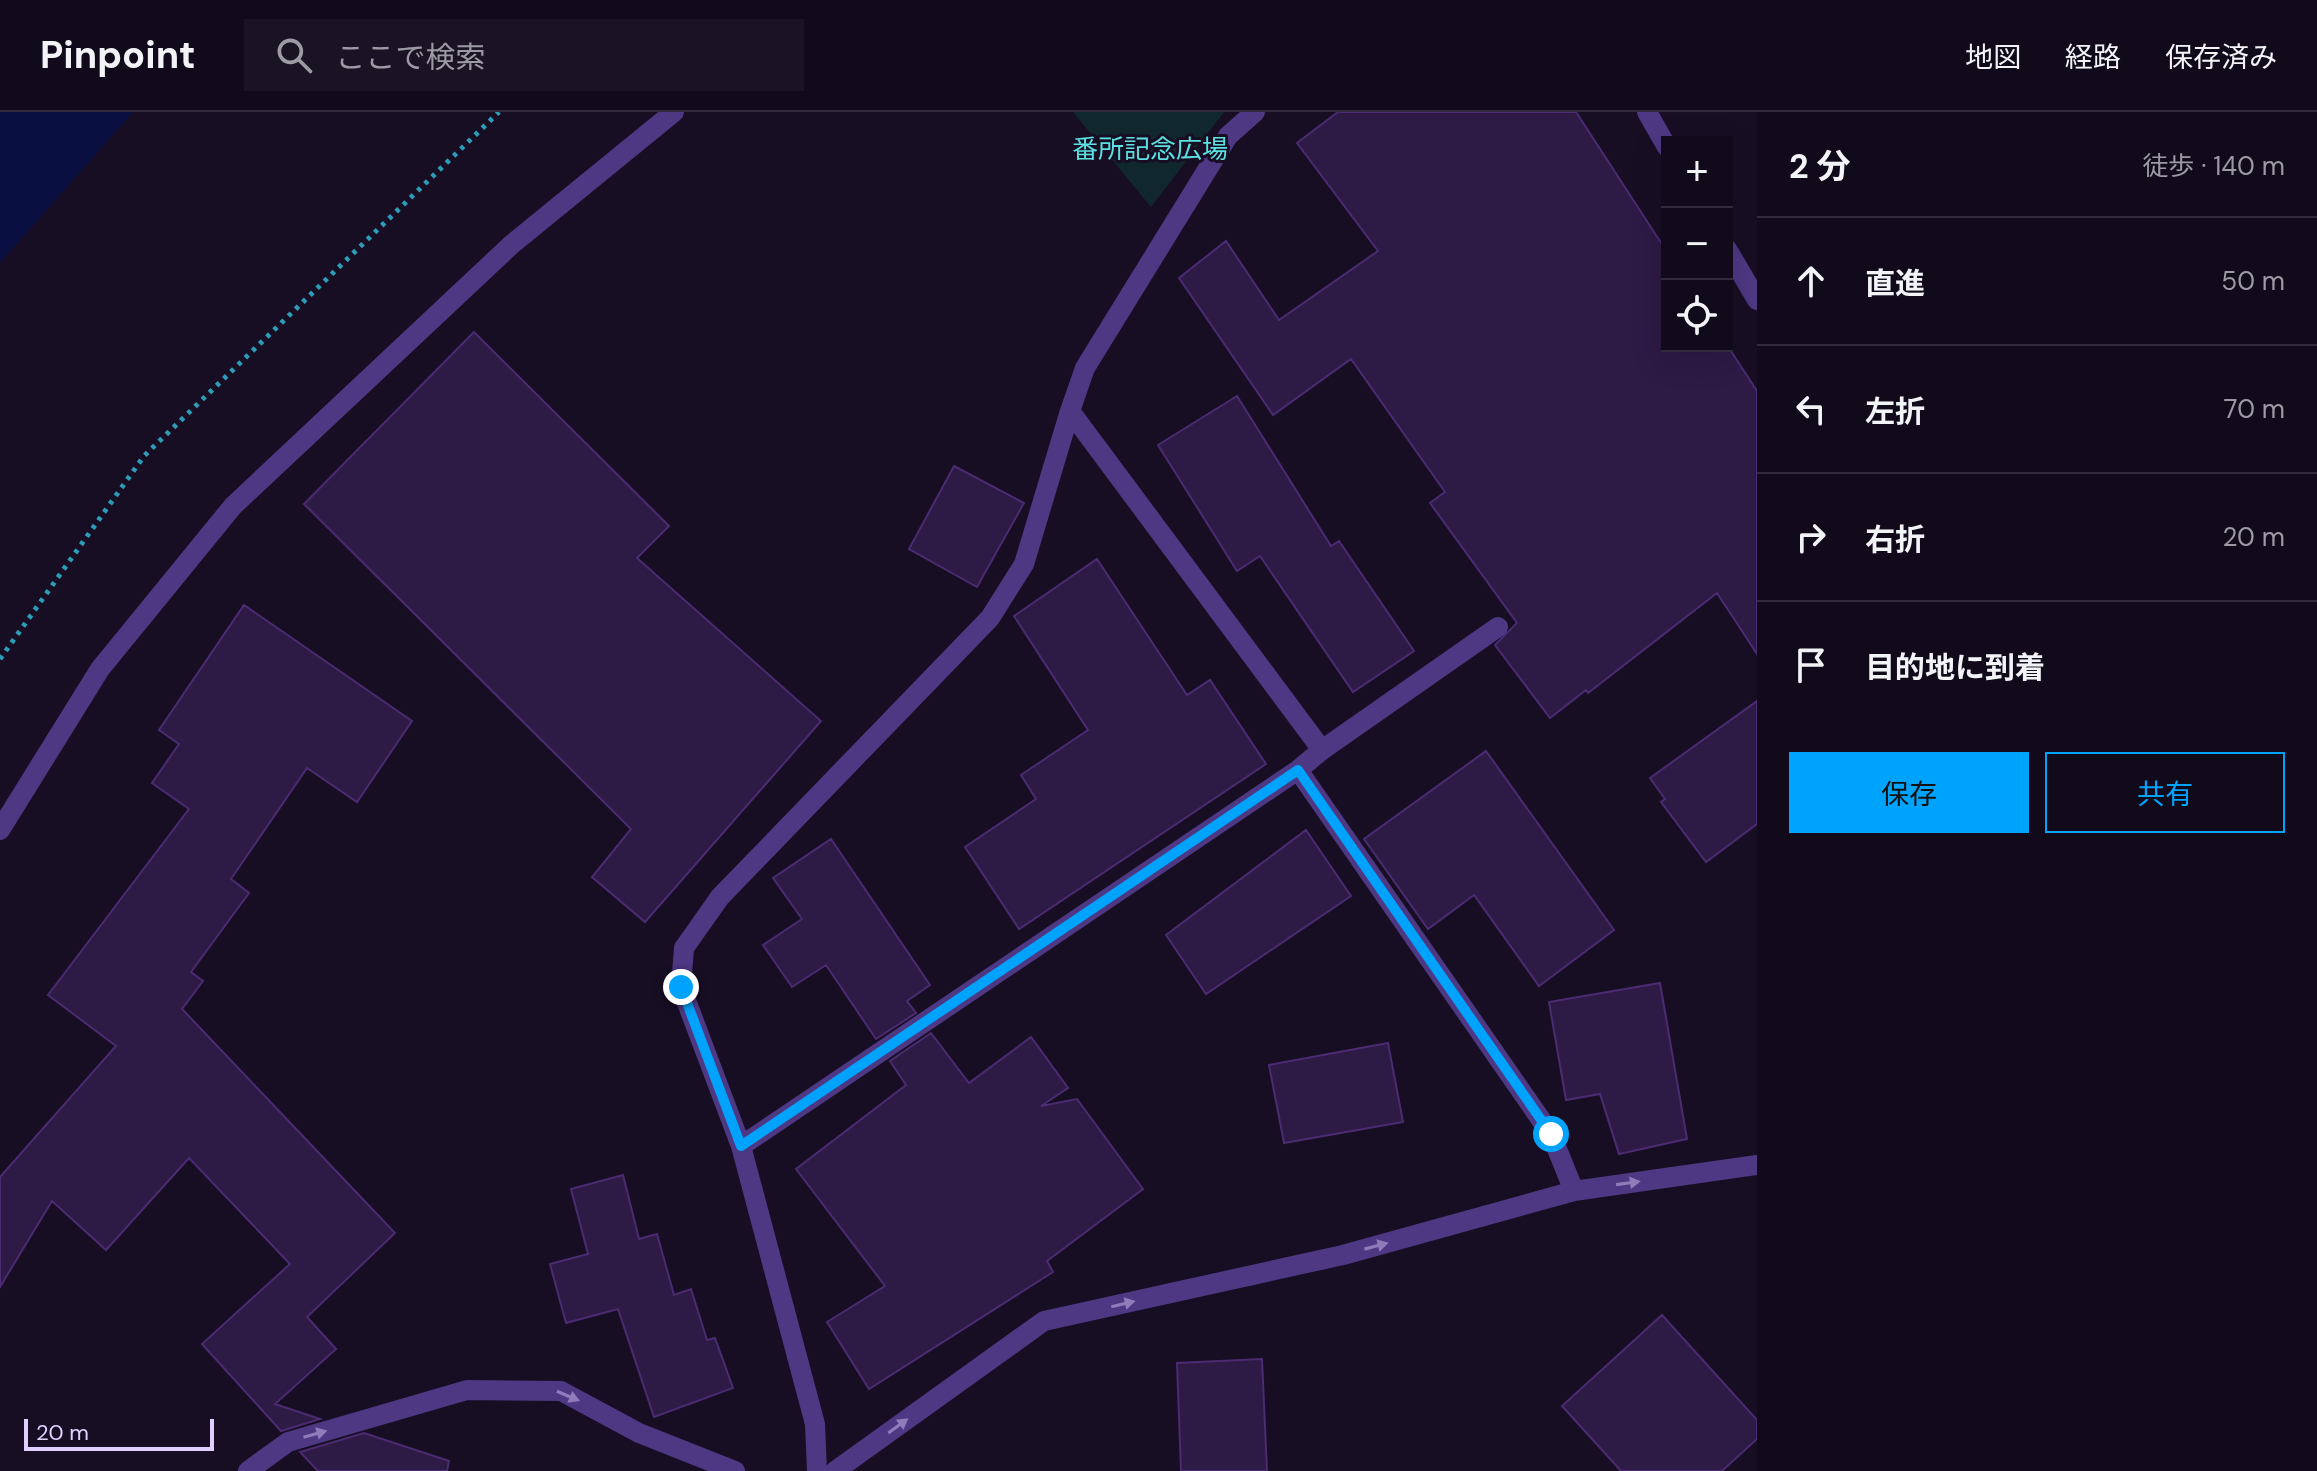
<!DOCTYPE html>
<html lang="ja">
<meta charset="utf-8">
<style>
:root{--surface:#110a1b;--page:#1a1324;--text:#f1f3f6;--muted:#9c9aa3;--line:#302b3a;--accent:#00a3fb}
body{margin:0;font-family:"DM Sans","Noto Sans JP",sans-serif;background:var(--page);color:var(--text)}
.controls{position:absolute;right:24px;top:24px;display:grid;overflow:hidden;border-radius:0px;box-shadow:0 8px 32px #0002}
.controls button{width:72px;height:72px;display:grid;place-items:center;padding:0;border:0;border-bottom:2px solid var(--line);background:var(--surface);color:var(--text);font:40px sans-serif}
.scale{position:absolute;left:24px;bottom:20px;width:190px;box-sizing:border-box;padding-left:8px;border:4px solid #e1d0ff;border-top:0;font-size:22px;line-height:28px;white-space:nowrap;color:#e1d0ff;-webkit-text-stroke:6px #170e24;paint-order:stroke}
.stop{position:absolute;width:24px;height:24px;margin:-18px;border:6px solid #00a3fb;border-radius:50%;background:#fff}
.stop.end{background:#00a3fb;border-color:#fff;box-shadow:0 2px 8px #0008}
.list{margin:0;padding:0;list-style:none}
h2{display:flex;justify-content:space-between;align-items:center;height:104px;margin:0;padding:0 32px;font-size:34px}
h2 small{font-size:26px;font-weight:400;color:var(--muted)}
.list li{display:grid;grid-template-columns:52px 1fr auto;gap:24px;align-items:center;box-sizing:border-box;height:128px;padding:0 32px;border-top:2px solid var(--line)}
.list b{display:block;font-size:30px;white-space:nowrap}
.list em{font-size:26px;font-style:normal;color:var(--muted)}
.actions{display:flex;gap:16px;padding:24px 32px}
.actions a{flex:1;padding:18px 0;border:2px solid var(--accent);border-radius:0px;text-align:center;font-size:28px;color:var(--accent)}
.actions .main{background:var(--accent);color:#111}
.icon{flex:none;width:44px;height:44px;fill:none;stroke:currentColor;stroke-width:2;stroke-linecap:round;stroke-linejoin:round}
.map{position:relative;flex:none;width:1757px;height:1359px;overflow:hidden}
header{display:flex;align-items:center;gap:48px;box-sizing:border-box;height:112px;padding:0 40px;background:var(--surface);border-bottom:2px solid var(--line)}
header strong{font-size:38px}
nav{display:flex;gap:44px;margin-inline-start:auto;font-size:28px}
.search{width:560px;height:72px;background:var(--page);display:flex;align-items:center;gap:20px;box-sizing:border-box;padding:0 28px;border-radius:0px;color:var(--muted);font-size:30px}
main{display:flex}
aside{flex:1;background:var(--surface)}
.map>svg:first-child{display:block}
.green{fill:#11272e}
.water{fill:#090f41}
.building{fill:#2d1a45;stroke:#4b2b71;stroke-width:2}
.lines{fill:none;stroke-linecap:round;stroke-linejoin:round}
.path{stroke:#2d9cb6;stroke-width:5;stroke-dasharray:4 6;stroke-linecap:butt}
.street{stroke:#4e3883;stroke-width:20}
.oneway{fill:#907cbb}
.route{stroke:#00a3fb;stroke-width:10}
.labels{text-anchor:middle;stroke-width:6;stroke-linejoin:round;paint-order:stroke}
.park-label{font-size:26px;fill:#5be1e1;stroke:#170e24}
</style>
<header>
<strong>Pinpoint</strong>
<div class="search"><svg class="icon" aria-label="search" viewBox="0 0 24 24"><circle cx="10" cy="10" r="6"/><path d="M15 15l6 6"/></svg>ここで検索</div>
<nav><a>地図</a><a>経路</a><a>保存済み</a></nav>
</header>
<main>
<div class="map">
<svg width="1757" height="1359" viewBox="0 0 1757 1359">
<rect width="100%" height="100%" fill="#170e24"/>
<path class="green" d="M 1073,0 L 1224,0 L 1151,95 Z"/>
<path class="water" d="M 0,0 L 133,0 L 0,151 Z"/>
<path class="building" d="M 1338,0 L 1576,0 L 1667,140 L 1667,234 L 1727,233 L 1757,279 L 1757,542 L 1717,481 L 1588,581 L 1586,578 L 1550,606 L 1495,533 L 1517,511 L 1430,391 L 1445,380 L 1351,247 L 1273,303 L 1179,166 L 1226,129 L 1279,208 L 1378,139 L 1297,31 Z
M 474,220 L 669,414 L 637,446 L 821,609 L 645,810 L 592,765 L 631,717 L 304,392 Z
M 1237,284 L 1331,434 L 1339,429 L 1414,539 L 1353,580 L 1260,444 L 1237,459 L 1158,333 Z
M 954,354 L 1024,391 L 977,475 L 909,437 Z
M 1097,447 L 1187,583 L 1210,568 L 1266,652 L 1019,817 L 965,735 L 1036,687 L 1021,663 L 1088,618 L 1014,504 Z
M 244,493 L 412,609 L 357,690 L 307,656 L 231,767 L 249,781 L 191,860 L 203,869 L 182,897 L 395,1121 L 307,1205 L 336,1237 L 275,1292 L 320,1307 L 281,1319 L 202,1232 L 290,1152 L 189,1046 L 106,1138 L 52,1089 L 0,1175 L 0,1065 L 116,934 L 48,883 L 189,697 L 152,671 L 179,632 L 159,618 Z
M 1757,589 L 1757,712 L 1706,750 L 1661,690 L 1665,687 L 1650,666 Z
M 1486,639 L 1614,818 L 1539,874 L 1474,783 L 1428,817 L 1364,727 Z
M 1306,718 L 1351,784 L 1206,882 L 1166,823 Z
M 831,727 L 930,873 L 907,889 L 916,901 L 876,927 L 826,853 L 792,875 L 763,833 L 802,807 L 773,766 Z
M 1660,871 L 1687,1027 L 1619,1042 L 1600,982 L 1566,988 L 1549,890 Z
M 931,921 L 969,971 L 1031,925 L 1068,976 L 1041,994 L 1077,987 L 1143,1077 L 1047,1149 L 1053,1160 L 869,1277 L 827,1210 L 885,1174 L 796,1057 L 906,973 L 890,949 Z
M 1388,931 L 1403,1010 L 1284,1031 L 1269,953 Z
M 623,1063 L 639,1127 L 657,1122 L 674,1183 L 691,1177 L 707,1228 L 715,1226 L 733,1276 L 654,1305 L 618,1197 L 566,1211 L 550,1152 L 588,1142 L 571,1077 Z
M 1662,1203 L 1757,1308 L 1757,1327 L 1722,1359 L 1621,1359 L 1562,1294 Z
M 1262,1247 L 1267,1359 L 1181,1359 L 1177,1251 Z
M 364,1321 L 449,1349 L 447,1359 L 318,1359 L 300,1340 Z"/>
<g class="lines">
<path class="path" d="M 0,547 L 144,344 L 499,0"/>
<path class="street" d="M 1255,0 L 1228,24 L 1085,256 L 1070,299 L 1322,638
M 1647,0 L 1667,35
M 1727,137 L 1757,188
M 1298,658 L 1551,1022 L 1574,1079
M 0,718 L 100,557 L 233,394 L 511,133 L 674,0
M 741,1034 L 1298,658 L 1322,638 L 1498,515
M 248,1359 L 288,1330 L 467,1278 L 561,1279 L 639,1321 L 735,1359
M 817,1359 L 815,1312 L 741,1034 L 681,875 L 684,836 L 720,785 L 990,506 L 1024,452 L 1070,299
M 835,1359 L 1044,1209 L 1343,1143 L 1574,1079 L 1757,1053"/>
</g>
<defs><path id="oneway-solid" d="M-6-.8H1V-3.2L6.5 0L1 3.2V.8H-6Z" transform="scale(2)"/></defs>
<g class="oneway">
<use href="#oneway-solid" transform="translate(1628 1071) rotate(-8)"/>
<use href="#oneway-solid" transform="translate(1376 1134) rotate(-15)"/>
<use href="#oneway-solid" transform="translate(1123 1192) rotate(-13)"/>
<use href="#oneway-solid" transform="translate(568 1284) rotate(23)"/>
<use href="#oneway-solid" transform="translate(898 1314) rotate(-36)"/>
<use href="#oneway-solid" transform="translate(315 1322) rotate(-16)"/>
</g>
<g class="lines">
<path class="route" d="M 681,875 L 741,1034 L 1298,658 L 1551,1022"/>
</g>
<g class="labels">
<g class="park-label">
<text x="1150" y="46">番所記念広場</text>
</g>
</g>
</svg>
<div class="controls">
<button>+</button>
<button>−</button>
<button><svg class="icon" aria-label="locate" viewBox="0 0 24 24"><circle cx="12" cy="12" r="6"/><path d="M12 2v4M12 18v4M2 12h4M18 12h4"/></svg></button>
</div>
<div class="scale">20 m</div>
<div class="stop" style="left:1551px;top:1022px"></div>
<div class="stop end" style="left:681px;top:875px"></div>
</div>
<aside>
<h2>2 分<small>徒歩 · 140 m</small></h2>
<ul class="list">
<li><svg class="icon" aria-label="ahead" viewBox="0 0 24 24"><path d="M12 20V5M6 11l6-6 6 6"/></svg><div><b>直進</b></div><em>50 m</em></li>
<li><svg class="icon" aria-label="left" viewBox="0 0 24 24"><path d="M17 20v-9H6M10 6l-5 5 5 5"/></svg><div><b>左折</b></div><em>70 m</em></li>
<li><svg class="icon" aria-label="right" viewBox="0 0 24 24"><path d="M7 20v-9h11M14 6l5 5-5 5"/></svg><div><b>右折</b></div><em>20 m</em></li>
<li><svg class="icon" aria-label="arrive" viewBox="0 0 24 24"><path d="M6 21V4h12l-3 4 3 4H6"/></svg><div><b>目的地に到着</b></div></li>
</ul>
<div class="actions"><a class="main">保存</a><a>共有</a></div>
</aside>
</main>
